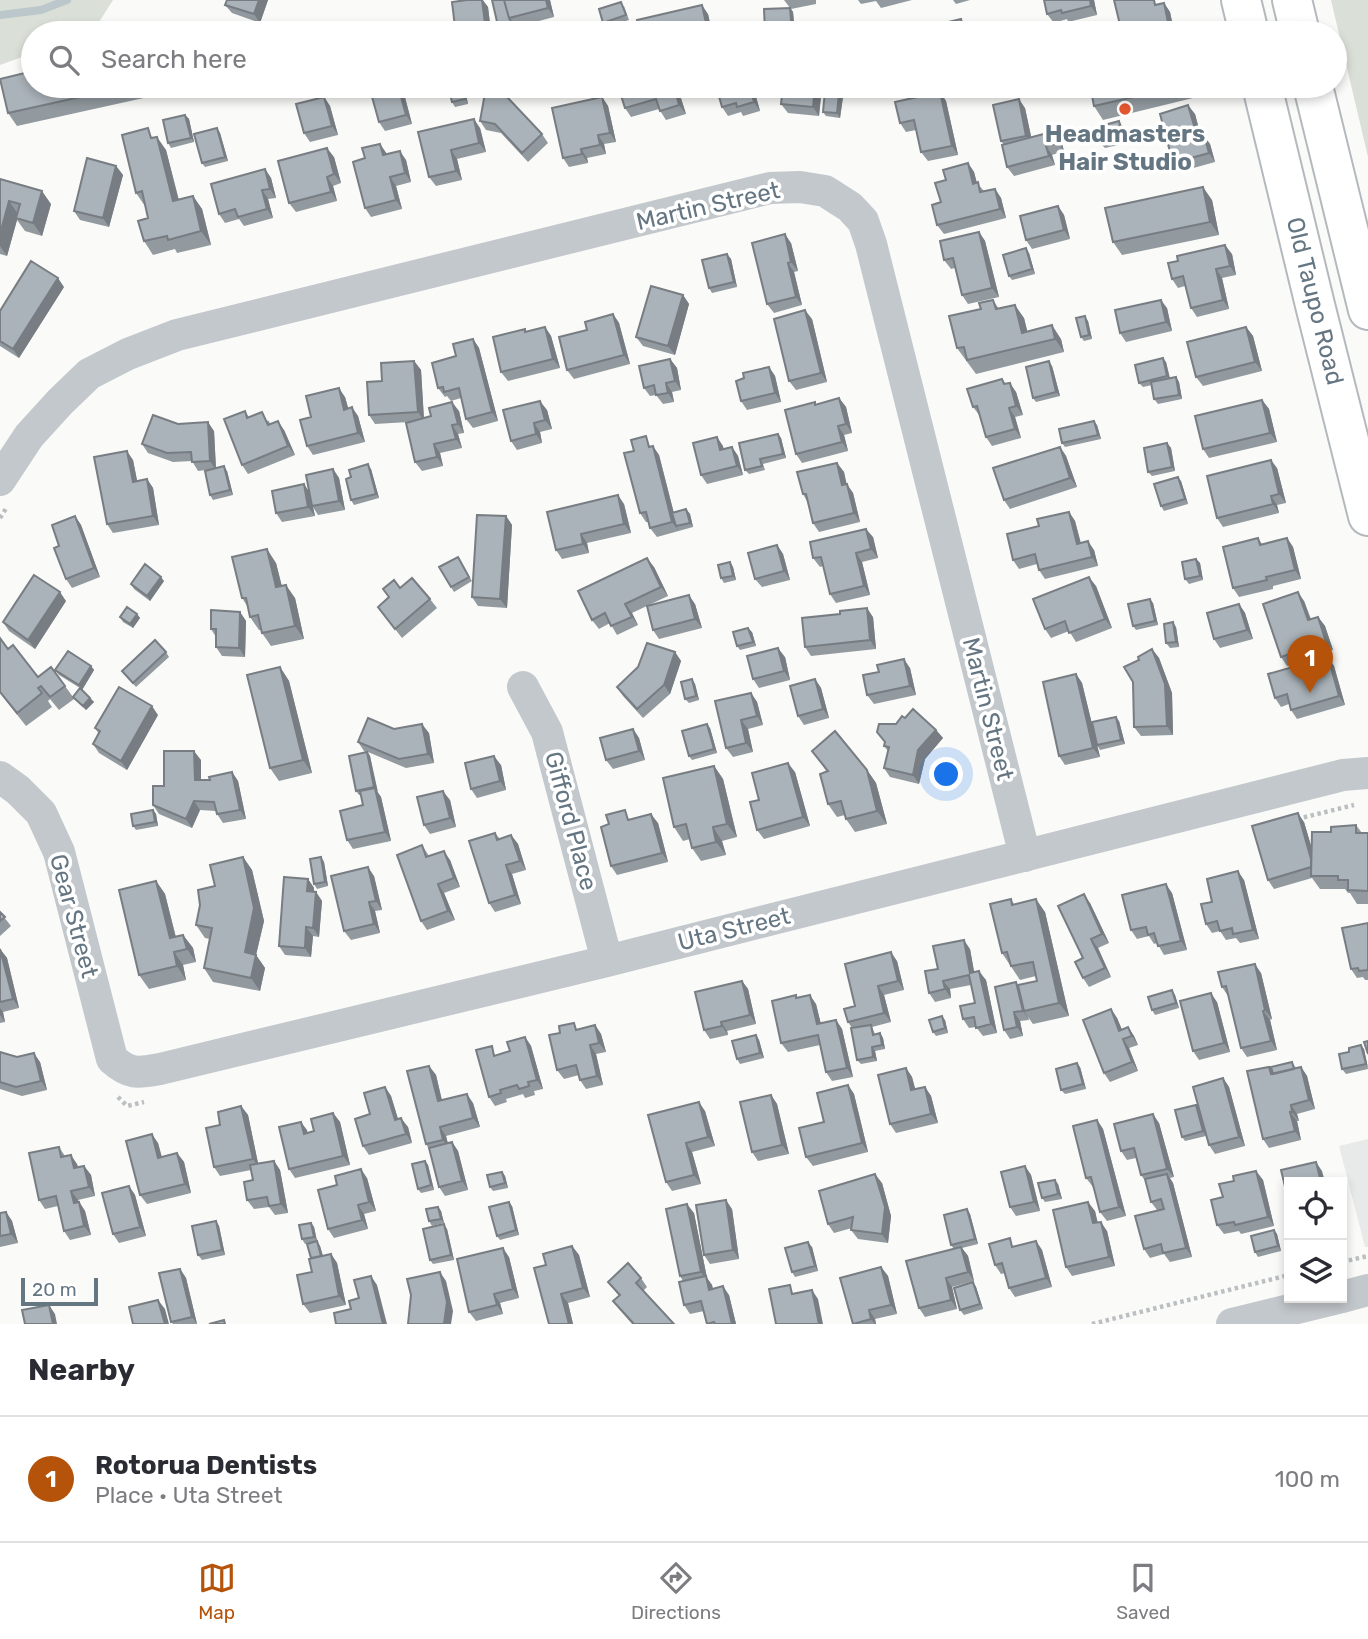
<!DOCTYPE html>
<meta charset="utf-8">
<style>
:root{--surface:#fff;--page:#f7f7f7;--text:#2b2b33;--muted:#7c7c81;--line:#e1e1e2;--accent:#b45309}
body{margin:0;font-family:Rubik,sans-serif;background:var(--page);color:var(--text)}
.controls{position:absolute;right:21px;bottom:21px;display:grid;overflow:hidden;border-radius:0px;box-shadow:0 4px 10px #0003}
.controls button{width:63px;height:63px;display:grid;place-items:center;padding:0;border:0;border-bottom:2px solid var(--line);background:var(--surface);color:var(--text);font:35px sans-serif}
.scale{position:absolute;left:21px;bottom:18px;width:77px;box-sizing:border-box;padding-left:7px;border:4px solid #657683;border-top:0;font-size:19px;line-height:24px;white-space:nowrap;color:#657683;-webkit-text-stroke:5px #fff;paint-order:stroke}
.you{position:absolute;left:947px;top:775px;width:24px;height:24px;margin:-18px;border:5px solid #fff;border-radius:50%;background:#1a73e8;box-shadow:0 0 0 10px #1a73e833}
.badge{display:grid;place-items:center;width:46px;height:46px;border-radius:50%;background:var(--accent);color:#fff;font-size:23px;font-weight:700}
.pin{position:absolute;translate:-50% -58px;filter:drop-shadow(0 2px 4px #0008)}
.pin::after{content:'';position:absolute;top:37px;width:24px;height:21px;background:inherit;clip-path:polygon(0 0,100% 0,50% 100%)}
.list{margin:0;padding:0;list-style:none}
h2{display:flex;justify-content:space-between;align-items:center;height:91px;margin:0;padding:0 28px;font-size:30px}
h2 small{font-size:23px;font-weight:400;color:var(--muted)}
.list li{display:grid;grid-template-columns:46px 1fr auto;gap:21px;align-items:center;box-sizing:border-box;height:126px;padding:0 28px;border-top:2px solid var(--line)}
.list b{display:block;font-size:26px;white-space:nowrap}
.list p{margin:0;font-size:23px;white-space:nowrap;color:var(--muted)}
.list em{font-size:23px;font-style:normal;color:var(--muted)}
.icon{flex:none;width:38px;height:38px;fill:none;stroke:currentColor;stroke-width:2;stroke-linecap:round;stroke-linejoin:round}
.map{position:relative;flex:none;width:1368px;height:1324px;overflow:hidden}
.search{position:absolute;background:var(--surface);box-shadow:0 4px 10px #0003;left:21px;right:21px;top:21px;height:77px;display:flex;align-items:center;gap:18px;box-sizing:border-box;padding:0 24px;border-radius:38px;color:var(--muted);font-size:26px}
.sheet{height:217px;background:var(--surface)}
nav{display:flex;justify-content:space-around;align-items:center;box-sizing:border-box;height:98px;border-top:2px solid var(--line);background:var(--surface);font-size:19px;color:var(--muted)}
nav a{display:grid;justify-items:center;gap:4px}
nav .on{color:var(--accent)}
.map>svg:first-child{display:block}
.built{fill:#e8e9e9}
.green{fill:#dadfd7}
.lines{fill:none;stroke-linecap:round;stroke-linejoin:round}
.stream{stroke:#bbc7cb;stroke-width:8}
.trunk-casing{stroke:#b4b9bd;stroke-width:42}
.path{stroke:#bbbfc2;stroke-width:4.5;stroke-dasharray:3.5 3.5;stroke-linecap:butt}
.minor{stroke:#c3c8cc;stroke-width:32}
.trunk{stroke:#fff;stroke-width:38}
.wall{fill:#929a9f}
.shaded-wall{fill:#777d82}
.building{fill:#aab3b9;stroke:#777d82;stroke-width:2}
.poi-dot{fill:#e4572e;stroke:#fff;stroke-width:2.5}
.labels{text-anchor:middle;stroke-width:7;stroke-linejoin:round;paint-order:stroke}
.poi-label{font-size:24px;font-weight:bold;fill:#657683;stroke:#fff}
.street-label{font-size:24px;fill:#657683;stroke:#fff}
</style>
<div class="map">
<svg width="1368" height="1324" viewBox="0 0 1368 1324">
<rect width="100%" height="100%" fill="#fafaf8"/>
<path class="built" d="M 1368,1139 L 1368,1247 L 1365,1247 L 1339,1146 Z"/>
<path class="green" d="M 0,0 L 113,0 L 94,30 L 85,33 L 33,33 L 33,53 L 0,65 Z
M 1331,0 L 1368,0 L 1368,157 Z"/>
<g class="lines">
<path class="stream" d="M 0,15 L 41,10 L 67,0"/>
<defs>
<path id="trunk" d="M 1241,0 L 1249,33
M 1292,0 L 1300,33
M 1262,86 L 1315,305 L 1368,516
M 1313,86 L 1368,310"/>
</defs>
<use href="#trunk" class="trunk-casing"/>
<path class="path" d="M 0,518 L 7,507
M 1297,819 L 1354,805
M 118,1097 L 127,1106 L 144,1102
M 1342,1262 L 1368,1256
M 1092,1324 L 1289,1275"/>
<path class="minor" d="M 0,480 L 29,436 L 60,402 L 89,374 L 128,354 L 177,335 L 770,188 L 800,187 L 825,191 L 850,207 L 863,221 L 871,244 L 1025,856
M 523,687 L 547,732 L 607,961
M 0,777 L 18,790 L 41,813 L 59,852 L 112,1059 C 130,1075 138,1073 160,1069 L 607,961 L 1343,775 L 1368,773
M 1342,1297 L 1368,1290
M 1232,1324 L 1338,1298"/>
<use href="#trunk" class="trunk"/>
</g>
<path class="wall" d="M 268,0 L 260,23 L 232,13 L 225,5 Z
M 467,0 L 483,0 L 488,7 L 491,32 L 459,33 L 455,27 Z
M 492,0 L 550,0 L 554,17 L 501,31 L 498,26 Z
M 784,0 L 816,0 L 816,4 L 791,9 L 793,12 L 795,33 L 765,33 L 790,8 Z
M 858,0 L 912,0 L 881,8 L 876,1 L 861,4 Z
M 953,0 L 970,0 L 956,4 Z
M 1094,0 L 1097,15 L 1068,22 L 1067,19 L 1054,23 L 1047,14 Z
M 1164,3 L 1170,12 L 1174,31 L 1166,33 L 1122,33 Z
M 624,6 L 629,20 L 607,27 L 603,23 Z
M 708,14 L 712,32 L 706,33 L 640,33 Z
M 33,86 L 198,86 L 17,126 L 8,113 Z
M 226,86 L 267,86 L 230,95 L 227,91 Z
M 402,86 L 412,124 L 385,131 L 379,122 Z
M 464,86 L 468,104 L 455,107 L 452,102 Z
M 507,86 L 536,86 L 511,92 Z
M 618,86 L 677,86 L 686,114 L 666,120 L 659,109 L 631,117 L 625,108 Z
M 714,86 L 753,86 L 760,111 L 743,116 L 741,112 L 728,116 L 722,107 L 716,88 Z
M 783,86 L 822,86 L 819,116 L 788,113 L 781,104 Z
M 1090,86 L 1190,86 L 1193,98 L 1103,120 L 1094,106 Z
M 940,92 L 946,101 L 958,155 L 928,161 L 921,152 L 916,130 L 906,132 L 900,123 Z
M 324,97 L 330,106 L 338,135 L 310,142 L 304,133 Z
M 602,97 L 608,106 L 616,142 L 604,144 L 606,154 L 587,158 L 588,163 L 569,167 L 563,158 Z
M 843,97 L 840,118 L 826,116 L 823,112 Z
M 1025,108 L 1031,137 L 1061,140 L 1064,151 L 1052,155 L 1055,165 L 1014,176 L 1007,167 L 1004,145 L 1001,141 Z
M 1195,114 L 1201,136 L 1210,144 L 1215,162 L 1179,172 L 1173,163 Z
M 185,115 L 189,119 L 194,142 L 171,148 L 168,143 Z
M 480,121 L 542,134 L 548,143 L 528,162 L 501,133 L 486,130 Z
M 1119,121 L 1122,126 L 1127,143 L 1105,148 L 1101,144 Z
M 217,128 L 220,133 L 228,161 L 205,167 L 202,163 Z
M 480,128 L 486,152 L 457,159 L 462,180 L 436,186 L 429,177 L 418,132 Z
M 155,137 L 166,150 L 179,200 L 193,196 L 202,209 L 211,245 L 177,253 L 175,249 L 153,255 L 144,241 L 148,218 L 145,206 L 136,193 Z
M 380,144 L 387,154 L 406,160 L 411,182 L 396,186 L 402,209 L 371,217 L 365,208 L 365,158 Z
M 334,157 L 341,183 L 333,186 L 337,201 L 296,212 L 289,203 Z
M 968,163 L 974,172 L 977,183 L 984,191 L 995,189 L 1001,198 L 1006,218 L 944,234 L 937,225 L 941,202 L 946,180 Z
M 116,166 L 123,175 L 109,227 L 80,220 L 74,211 Z
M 265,169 L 271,178 L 276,198 L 268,199 L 273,218 L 244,226 L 239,219 L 225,223 L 219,214 Z
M 0,179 L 51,204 L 42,236 L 25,231 L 17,220 L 7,256 L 0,254 Z
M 1212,200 L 1219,235 L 1122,255 L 1113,242 Z
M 1058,206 L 1064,215 L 1070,239 L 1032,249 L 1026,240 Z
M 979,232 L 985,241 L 999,297 L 968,304 L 962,295 L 955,268 L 951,269 L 944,260 Z
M 791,243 L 798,271 L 794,272 L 802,305 L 774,313 L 767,304 Z
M 1029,253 L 1035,274 L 1012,280 L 1009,276 Z
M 727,254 L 731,259 L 737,287 L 712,293 L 709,288 Z
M 1232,254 L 1236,275 L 1222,278 L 1229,309 L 1197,317 L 1191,308 L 1185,286 L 1178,288 L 1172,279 Z
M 64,287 L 19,358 L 0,346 L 0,311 Z
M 683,295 L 689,304 L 675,355 L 643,346 L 636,337 Z
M 993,300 L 999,309 L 1024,318 L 1027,331 L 1061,339 L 1064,352 L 976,374 L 957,348 L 981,309 Z
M 1167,308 L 1172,331 L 1126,342 L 1120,333 Z
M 613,314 L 619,323 L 630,364 L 574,379 L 567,370 L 587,330 Z
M 812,319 L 827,382 L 796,390 L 789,381 Z
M 1088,321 L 1092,339 L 1084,341 L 1081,337 Z
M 545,327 L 551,336 L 560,368 L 508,381 L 501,372 L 526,332 Z
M 1246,327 L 1253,336 L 1262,371 L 1203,386 L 1196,377 Z
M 473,339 L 479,348 L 498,421 L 473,428 L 466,419 L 461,398 L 451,401 L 447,396 L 445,397 L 438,388 L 456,356 Z
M 670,359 L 677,368 L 681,390 L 672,392 L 674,402 L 663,404 L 656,395 L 650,396 L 644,388 Z
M 414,361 L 421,370 L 424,418 L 459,411 L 464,433 L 458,434 L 462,448 L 440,453 L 443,466 L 422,471 L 415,462 L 409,422 L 375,424 L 369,415 L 382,381 Z
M 1166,362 L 1170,378 L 1176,377 L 1179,382 L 1182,399 L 1158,404 L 1154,399 L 1152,385 L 1143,387 L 1139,383 Z
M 1052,366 L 1060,396 L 1036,402 L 1033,398 Z
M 769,367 L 775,376 L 781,402 L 747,410 L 741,401 L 744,378 Z
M 1002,379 L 1006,384 L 1016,392 L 1023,415 L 1015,417 L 1021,438 L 992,446 L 986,437 L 980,416 L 973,407 Z
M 345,397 L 348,408 L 358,416 L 365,442 L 313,455 L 307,446 L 311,417 Z
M 839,398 L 846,407 L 852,433 L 844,435 L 848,451 L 802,463 L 796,454 L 816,405 Z
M 1262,400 L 1269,409 L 1277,442 L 1209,458 L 1203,449 Z
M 547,410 L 552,429 L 540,432 L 542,443 L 517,450 L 511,441 Z
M 245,411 L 249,417 L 269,421 L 270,424 L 284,430 L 295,455 L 248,474 L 242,465 Z
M 178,424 L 214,431 L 216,468 L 227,471 L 233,495 L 213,500 L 210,495 L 206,470 L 198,471 L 192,461 L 173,462 L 148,453 L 142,444 Z
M 1097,425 L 1101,439 L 1065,447 L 1062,443 Z
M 778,434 L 781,438 L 786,458 L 763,464 L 765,470 L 749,474 L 745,470 Z
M 717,437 L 724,449 L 732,447 L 738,456 L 743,475 L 707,484 L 701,475 Z
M 1167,443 L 1171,448 L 1175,471 L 1152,476 L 1148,472 Z
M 652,446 L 659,455 L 674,513 L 686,509 L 690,514 L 693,527 L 657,537 L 650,528 L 649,522 L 646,522 L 640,513 Z
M 1060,447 L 1066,456 L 1077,487 L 1010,509 L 1004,500 Z
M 133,460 L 137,481 L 147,479 L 153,488 L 159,525 L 113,533 L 107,524 Z
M 837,463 L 844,472 L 846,484 L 853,493 L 860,522 L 819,532 L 813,523 L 808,503 L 803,494 Z
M 1277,468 L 1286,503 L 1277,505 L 1279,513 L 1223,527 L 1217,518 Z
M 333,469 L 339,478 L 345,510 L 318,515 L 313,507 L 315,516 L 282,522 L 276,513 L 304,484 L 309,492 Z
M 371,469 L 379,498 L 354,505 L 351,500 L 351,477 Z
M 1181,481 L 1188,504 L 1164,511 L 1161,506 Z
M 624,504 L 631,533 L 587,543 L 589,553 L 562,559 L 556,550 Z
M 1069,512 L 1075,521 L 1081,543 L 1094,550 L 1098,566 L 1045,579 L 1039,570 L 1037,564 L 1019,569 L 1013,560 L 1039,526 Z
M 75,516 L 81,525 L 100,577 L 72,588 L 66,579 L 59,546 Z
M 506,516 L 512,525 L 507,608 L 478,606 L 472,597 Z
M 873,537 L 878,558 L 862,562 L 870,595 L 836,603 L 830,594 L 823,566 L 820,567 L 813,558 Z
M 1258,538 L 1262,544 L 1287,538 L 1293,547 L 1301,579 L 1273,586 L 1273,589 L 1239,597 L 1233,588 Z
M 777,545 L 783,554 L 790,580 L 762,587 L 755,579 Z
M 458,557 L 472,581 L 454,592 L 439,567 Z
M 1196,559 L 1200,563 L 1203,580 L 1189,584 L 1185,579 Z
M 730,562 L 733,567 L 736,580 L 724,583 L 721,578 Z
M 276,563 L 282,586 L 295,598 L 304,639 L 271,646 L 262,633 L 261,630 L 259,630 L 250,617 L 248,607 L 242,598 Z
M 654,567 L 668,596 L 632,613 L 638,625 L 617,635 L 610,623 L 599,629 L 592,620 Z
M 164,581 L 150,601 L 134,589 L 131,584 Z
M 1096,586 L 1112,628 L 1076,642 L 1069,631 L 1051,638 L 1045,629 Z
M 400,588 L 430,599 L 437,608 L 402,638 L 378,607 L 389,598 L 383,589 Z
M 66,601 L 35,649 L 9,631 L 3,622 Z
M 1304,601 L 1311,619 L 1318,617 L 1325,626 L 1333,650 L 1287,666 L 1281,657 Z
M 1153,603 L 1158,625 L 1136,630 L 1133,626 Z
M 695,604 L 702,628 L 659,639 L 653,630 Z
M 1239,604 L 1245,613 L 1253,639 L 1220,648 L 1214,639 Z
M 240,612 L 246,621 L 245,657 L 222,656 L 216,647 L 216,637 L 211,629 Z
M 137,614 L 140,618 L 133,628 L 123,622 L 120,617 Z
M 873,617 L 876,649 L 811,656 L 805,647 Z
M 1176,627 L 1179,647 L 1170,648 L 1166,643 Z
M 752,632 L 756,646 L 740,650 L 737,646 Z
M 0,638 L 8,649 L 38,677 L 65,686 L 73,697 L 80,688 L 59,675 L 55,670 L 91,666 L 94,670 L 82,690 L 94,702 L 86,710 L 74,699 L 59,710 L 50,699 L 48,701 L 52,707 L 26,726 L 0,693 Z
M 1152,649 L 1159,658 L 1172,693 L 1173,735 L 1141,736 L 1134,727 L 1133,682 L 1139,660 Z
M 166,652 L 169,657 L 136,687 L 122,671 Z
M 675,652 L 681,661 L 670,694 L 643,718 L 623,696 L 617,687 Z
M 785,657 L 790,680 L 759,688 L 753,679 Z
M 1328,657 L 1334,666 L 1345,705 L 1297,719 L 1291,710 L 1289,704 L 1281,707 L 1275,698 Z
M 280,667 L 289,681 L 312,773 L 279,781 L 270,768 Z
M 910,668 L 916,695 L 874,704 L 867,695 Z
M 1076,674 L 1082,683 L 1100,757 L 1065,765 L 1059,756 Z
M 692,679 L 695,684 L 699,700 L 689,703 L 685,699 Z
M 815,679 L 821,688 L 829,718 L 804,725 L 798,716 Z
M 751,693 L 757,702 L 763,725 L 748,729 L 753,752 L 733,757 L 726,748 Z
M 158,715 L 127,770 L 99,753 L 93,744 L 99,734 L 95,728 Z
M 905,718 L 936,730 L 943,738 L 925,759 L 919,784 L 890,777 L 884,768 L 888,751 L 884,746 L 896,724 Z
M 1119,721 L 1125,744 L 1100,750 L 1097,745 Z
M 710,728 L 717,753 L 692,760 L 689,756 Z
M 394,729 L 429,733 L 434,763 L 406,768 L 368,752 L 370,756 L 377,792 L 381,797 L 391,841 L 353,849 L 347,840 L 363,805 L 361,795 L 359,795 L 356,791 L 366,752 L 364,751 L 358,742 Z
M 633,729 L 639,738 L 645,760 L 613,769 L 606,760 Z
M 812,751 L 867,770 L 876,783 L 887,824 L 855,832 L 846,819 L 845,815 L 837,817 L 828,804 L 827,772 Z
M 201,760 L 201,780 L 210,780 L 232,772 L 238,781 L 246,819 L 223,823 L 217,814 L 216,811 L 200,810 L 192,828 L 159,814 L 153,805 L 164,786 Z
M 501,765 L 506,790 L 477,798 L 471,789 Z
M 714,766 L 723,779 L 737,837 L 722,841 L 726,855 L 701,861 L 692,848 L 690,839 L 683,841 L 674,827 Z
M 795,772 L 810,826 L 764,839 L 757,830 L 759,800 Z
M 450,800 L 456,827 L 430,834 L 424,825 Z
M 153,810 L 156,814 L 158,826 L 136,830 L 133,826 Z
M 632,819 L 658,823 L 668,862 L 617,875 L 611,866 Z
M 1304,822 L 1311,846 L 1331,832 L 1356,825 L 1362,833 L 1368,833 L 1368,904 L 1357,904 L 1350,893 L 1348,893 L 1345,889 L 1320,889 L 1312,878 L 1274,889 L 1268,880 Z
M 495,833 L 500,839 L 511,835 L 518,844 L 526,870 L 512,874 L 521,904 L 495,912 L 489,903 Z
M 422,845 L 429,856 L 450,860 L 460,887 L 444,893 L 455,920 L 427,930 L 421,921 Z
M 243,857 L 252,870 L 264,921 L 256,955 L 265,968 L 260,991 L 213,982 L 204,968 L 210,939 L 205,938 L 196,925 L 215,886 Z
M 321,857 L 324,862 L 328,886 L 317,889 L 314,884 Z
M 374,876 L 382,910 L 375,911 L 380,933 L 351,940 L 344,931 Z
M 308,879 L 314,888 L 314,892 L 316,892 L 322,901 L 319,937 L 313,936 L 311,957 L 285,955 L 279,946 Z
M 1244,880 L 1259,939 L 1240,943 L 1236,938 L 1226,940 L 1220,931 L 1212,933 L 1206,924 L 1212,902 Z
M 156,881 L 165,894 L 176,937 L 183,935 L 193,948 L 196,962 L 183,965 L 186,980 L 149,989 L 139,975 Z
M 1172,893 L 1187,950 L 1164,955 L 1157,943 L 1154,944 L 1149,936 L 1137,939 L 1131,930 Z
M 1011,899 L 1014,904 L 1045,912 L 1069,1016 L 1033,1024 L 1028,1017 L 1029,1020 L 1020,1021 L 1023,1036 L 1010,1039 L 1004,1030 L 1018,985 L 1037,981 L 1036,976 L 1020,980 L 1002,953 Z
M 1090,903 L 1109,943 L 1098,948 L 1111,977 L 1089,987 L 1083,978 L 1083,958 Z
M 0,912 L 11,926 L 0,936 Z
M 1368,923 L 1368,980 L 1365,980 L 1363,977 L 1357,978 L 1351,969 Z
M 0,949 L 7,958 L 19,1008 L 3,1012 L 5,1022 L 0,1023 Z
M 970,949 L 974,972 L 986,980 L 997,1033 L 983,1036 L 976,1027 L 969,1028 L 963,1019 L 975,1003 L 971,985 L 950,989 L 951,998 L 935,1002 L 929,993 L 938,969 Z
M 897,961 L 904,990 L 884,995 L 891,1022 L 872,1027 L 875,1034 L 880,1033 L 883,1038 L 885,1049 L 875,1051 L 877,1061 L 861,1064 L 857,1060 L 852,1028 L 848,1022 L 855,1006 Z
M 1261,973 L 1272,1019 L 1270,1020 L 1277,1050 L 1247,1057 L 1241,1048 L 1228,996 L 1222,987 Z
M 742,981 L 748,989 L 756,1024 L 727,1031 L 728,1035 L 710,1039 L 704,1030 Z
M 1172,990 L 1175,995 L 1179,1008 L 1155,1015 L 1152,1010 Z
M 798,998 L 816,1004 L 821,1024 L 836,1020 L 842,1029 L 853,1077 L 832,1081 L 826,1072 L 820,1045 L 788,1052 L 781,1043 Z
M 1217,1002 L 1230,1052 L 1199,1060 L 1193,1051 Z
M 1111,1009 L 1117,1018 L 1122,1030 L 1128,1027 L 1134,1036 L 1138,1045 L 1129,1048 L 1138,1071 L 1110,1082 L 1104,1073 Z
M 945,1020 L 948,1033 L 936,1036 L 933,1032 Z
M 595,1025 L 601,1034 L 606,1052 L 596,1054 L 603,1085 L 586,1089 L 580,1080 L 579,1075 L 564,1079 L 557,1070 L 578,1029 Z
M 756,1035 L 759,1040 L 764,1058 L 740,1064 L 737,1059 Z
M 525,1037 L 531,1046 L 543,1089 L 534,1091 L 535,1095 L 525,1098 L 523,1094 L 506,1099 L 507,1102 L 495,1106 L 489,1097 L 510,1051 Z
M 1364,1049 L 1368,1069 L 1346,1074 L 1342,1069 Z
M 0,1052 L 17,1057 L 40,1062 L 47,1090 L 22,1096 L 0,1089 Z
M 1292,1062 L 1296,1068 L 1301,1067 L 1307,1076 L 1315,1109 L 1297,1114 L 1299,1121 L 1297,1121 L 1301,1140 L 1269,1148 L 1263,1139 L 1272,1072 Z
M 429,1066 L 436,1075 L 442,1100 L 473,1103 L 480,1127 L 446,1136 L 448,1143 L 452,1142 L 458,1151 L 468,1190 L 445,1196 L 439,1187 L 429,1149 L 426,1144 Z
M 1080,1067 L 1086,1089 L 1065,1094 L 1061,1090 Z
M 906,1068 L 912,1077 L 915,1089 L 925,1087 L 931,1096 L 938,1123 L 896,1133 L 890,1124 Z
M 1223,1078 L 1229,1087 L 1245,1146 L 1215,1154 L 1209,1145 L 1206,1136 L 1185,1141 L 1182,1137 L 1199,1109 Z
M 848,1085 L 854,1094 L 868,1152 L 813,1166 L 806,1157 L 824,1122 Z
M 385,1087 L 391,1096 L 398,1119 L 408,1127 L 412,1143 L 369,1155 L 363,1146 L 370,1114 Z
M 771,1095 L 777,1104 L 789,1154 L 758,1161 L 752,1152 Z
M 241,1106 L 248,1115 L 258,1163 L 274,1161 L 280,1170 L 288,1213 L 275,1215 L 269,1207 L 254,1209 L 247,1200 L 253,1180 L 251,1170 L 220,1176 L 214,1167 L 220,1125 Z
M 705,1111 L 715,1146 L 692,1152 L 701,1184 L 672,1191 L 666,1182 L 648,1115 Z
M 333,1113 L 340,1122 L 350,1165 L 295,1178 L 289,1169 L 301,1122 L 307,1133 L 314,1131 Z
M 1097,1120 L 1103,1129 L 1126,1216 L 1107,1221 L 1100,1212 L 1094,1187 L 1093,1187 L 1086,1178 Z
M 1159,1123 L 1174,1177 L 1170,1178 L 1173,1183 L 1192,1257 L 1170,1262 L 1164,1254 L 1150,1258 L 1144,1249 L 1157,1210 L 1151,1202 L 1146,1182 L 1141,1175 L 1136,1158 L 1127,1160 L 1121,1151 Z
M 158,1143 L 162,1157 L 177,1153 L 184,1162 L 191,1193 L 147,1204 L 140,1195 Z
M 59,1147 L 65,1156 L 77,1164 L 78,1167 L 84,1166 L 91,1175 L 95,1196 L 78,1200 L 85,1211 L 91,1235 L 70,1240 L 64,1231 L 58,1206 L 45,1209 L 39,1200 Z
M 425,1161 L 428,1165 L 434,1190 L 421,1193 L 418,1189 Z
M 1025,1166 L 1031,1175 L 1040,1211 L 1016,1216 L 1010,1207 Z
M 1256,1171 L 1263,1180 L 1274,1226 L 1241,1234 L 1239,1231 L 1224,1234 L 1217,1225 L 1223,1197 Z
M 502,1172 L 505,1176 L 508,1188 L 493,1191 L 490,1187 Z
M 367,1178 L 376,1211 L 364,1214 L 368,1229 L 334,1238 L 328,1229 Z
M 882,1183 L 891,1216 L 888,1243 L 858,1239 L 851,1230 L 852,1228 L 834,1233 L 828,1224 Z
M 1058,1184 L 1062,1199 L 1045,1202 L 1042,1198 Z
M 129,1186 L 135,1195 L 146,1236 L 119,1243 L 113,1234 Z
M 512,1206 L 519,1235 L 500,1240 L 497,1236 Z
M 438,1207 L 441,1211 L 444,1223 L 432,1226 L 429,1221 Z
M 732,1209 L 739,1259 L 710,1264 L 704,1255 Z
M 967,1209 L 970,1214 L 978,1244 L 962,1248 L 968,1256 L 974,1281 L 952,1287 L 957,1309 L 925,1317 L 919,1308 L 954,1249 L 951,1245 Z
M 1095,1211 L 1097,1222 L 1107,1231 L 1115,1266 L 1072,1276 L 1066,1267 Z
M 6,1212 L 12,1221 L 18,1243 L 0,1247 L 0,1213 Z
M 694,1213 L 707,1278 L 712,1285 L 713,1289 L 729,1295 L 736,1324 L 707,1324 L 704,1311 L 690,1314 L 684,1305 L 683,1281 L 680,1276 Z
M 216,1221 L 219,1226 L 225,1255 L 202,1260 L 198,1255 Z
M 311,1223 L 314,1227 L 317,1241 L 320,1246 L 323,1256 L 331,1254 L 337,1263 L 346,1305 L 310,1313 L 303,1304 L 312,1272 L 311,1258 L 314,1242 L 305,1244 L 302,1239 Z
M 447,1229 L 454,1260 L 433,1264 L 430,1260 Z
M 1274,1230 L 1277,1234 L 1281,1251 L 1258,1257 L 1255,1252 Z
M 1036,1241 L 1042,1250 L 1052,1287 L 1015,1297 L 1009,1288 L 1005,1273 L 1001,1274 L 995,1265 L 1015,1246 Z
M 572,1246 L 579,1255 L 590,1297 L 568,1303 L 573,1324 L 549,1324 L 546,1265 Z
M 812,1247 L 818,1271 L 795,1277 L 792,1272 Z
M 509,1257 L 519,1298 L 500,1303 L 503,1314 L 476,1321 L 469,1312 Z
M 881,1267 L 888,1276 L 897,1314 L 875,1319 L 876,1324 L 853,1324 Z
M 180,1269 L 186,1278 L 197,1324 L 173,1324 L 171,1322 Z
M 641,1278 L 647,1287 L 643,1291 L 674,1324 L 632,1324 L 620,1310 L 613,1301 L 619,1296 L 608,1282 Z
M 973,1282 L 976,1287 L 983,1309 L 964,1315 L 960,1310 Z"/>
<path class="shaded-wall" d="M 259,0 L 268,0 L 260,23 L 254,14 Z
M 482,0 L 488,7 L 491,32 L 485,23 Z
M 546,0 L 550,0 L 554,17 L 548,8 Z
M 1090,0 L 1094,0 L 1097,15 L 1091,6 Z
M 1164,3 L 1170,12 L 1174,31 L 1168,22 Z
M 702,5 L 708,14 L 712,32 L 706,23 Z
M 790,8 L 793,12 L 795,33 L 792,32 Z
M 961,19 L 967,28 L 968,33 L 965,33 L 964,31 Z
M 398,86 L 402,86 L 412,124 L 406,115 Z
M 462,86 L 464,86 L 468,104 L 465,99 Z
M 674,86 L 677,86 L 686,114 L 679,105 Z
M 750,86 L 753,86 L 760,111 L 754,102 Z
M 815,86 L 822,86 L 819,116 L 813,107 Z
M 1184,86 L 1190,86 L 1193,98 Z
M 940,92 L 946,101 L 958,155 L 952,146 Z
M 839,93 L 843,97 L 840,118 L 837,113 Z
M 324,97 L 330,106 L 338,135 L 332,126 Z
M 602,97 L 608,106 L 616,142 L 610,133 Z
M 1019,99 L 1025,108 L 1033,145 L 1026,136 Z
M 1188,105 L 1195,114 L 1203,145 L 1197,136 Z
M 185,115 L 189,119 L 194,142 L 191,138 Z
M 474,119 L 480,128 L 486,152 L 479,143 Z
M 1119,121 L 1122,126 L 1127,143 L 1123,139 Z
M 217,128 L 220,133 L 228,161 L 225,157 Z
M 1055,131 L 1061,140 L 1064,151 L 1058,143 Z
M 598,135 L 604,144 L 606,154 L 600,145 Z
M 1204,135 L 1210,144 L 1215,162 L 1209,153 Z
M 157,137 L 166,150 L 182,214 L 173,201 Z
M 380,144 L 386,153 L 389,164 L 383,155 Z
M 1046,146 L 1052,155 L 1055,165 L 1049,156 Z
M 327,148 L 334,157 L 341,183 L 334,174 Z
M 581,149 L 587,158 L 588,163 L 582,154 Z
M 451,150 L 457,159 L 462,180 L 456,171 Z
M 400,151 L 406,160 L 411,182 L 405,173 Z
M 968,163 L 974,172 L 979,192 L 973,184 Z
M 116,166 L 123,175 L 109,227 L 103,218 Z
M 265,169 L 271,178 L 276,198 L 270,189 Z
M 327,177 L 333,186 L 337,201 L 331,192 Z
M 390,177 L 396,186 L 402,209 L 396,200 Z
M 1203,187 L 1212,200 L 1219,235 L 1210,222 Z
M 995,189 L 1001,198 L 1006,218 L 1000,209 Z
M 262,190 L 268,199 L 273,218 L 267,209 Z
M 42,191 L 51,204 L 42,236 L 33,223 Z
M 193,196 L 202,209 L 211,245 L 201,231 Z
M 9,201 L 18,214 L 16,218 L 17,220 L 7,256 L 0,246 L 0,234 Z
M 1058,206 L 1064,215 L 1070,239 L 1064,230 Z
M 979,232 L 985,241 L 999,297 L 992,288 Z
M 785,234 L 791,243 L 798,271 L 791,262 Z
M 1225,245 L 1232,254 L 1236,275 L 1230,266 Z
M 1026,248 L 1029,253 L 1035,274 L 1032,269 Z
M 727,254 L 731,259 L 737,287 L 734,282 Z
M 788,263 L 794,272 L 802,305 L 796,297 Z
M 1216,269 L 1222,278 L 1229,309 L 1223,300 Z
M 58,278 L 64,287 L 19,358 L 13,349 Z
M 683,295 L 689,304 L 675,355 L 668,346 Z
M 1161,300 L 1167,308 L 1172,331 L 1166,322 Z
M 1015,305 L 1024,318 L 1031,346 L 1022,333 Z
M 805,310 L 812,319 L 827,382 L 821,373 Z
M 613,314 L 619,323 L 630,364 L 624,355 Z
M 1085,316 L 1088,321 L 1092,339 L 1089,335 Z
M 1052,325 L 1061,339 L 1064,352 L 1055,339 Z
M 545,327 L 551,336 L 560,368 L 553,359 Z
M 1246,327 L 1253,336 L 1262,371 L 1255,362 Z
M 473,339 L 479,348 L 498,421 L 492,412 Z
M 1163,358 L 1166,362 L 1170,380 L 1167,376 Z
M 670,359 L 677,368 L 681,390 L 675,381 Z
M 414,361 L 421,370 L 424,421 L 418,412 Z
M 1049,361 L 1052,366 L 1060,396 L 1056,392 Z
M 769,367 L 775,376 L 781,402 L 775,393 Z
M 1176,377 L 1179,382 L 1182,399 L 1179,395 Z
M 666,383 L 672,392 L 674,402 L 668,393 Z
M 1010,383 L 1016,392 L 1023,415 L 1016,406 Z
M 339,388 L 345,397 L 351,418 L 344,410 Z
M 839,398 L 846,407 L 852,433 L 846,424 Z
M 1262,400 L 1269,409 L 1277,442 L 1270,433 Z
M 540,401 L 547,410 L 552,429 L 545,420 Z
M 452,402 L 459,411 L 464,433 L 458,424 Z
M 352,407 L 358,416 L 365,442 L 358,433 Z
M 1009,408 L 1015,417 L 1021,438 L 1015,429 Z
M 278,421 L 284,430 L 295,455 L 288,446 Z
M 1094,421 L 1097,425 L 1101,439 L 1098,435 Z
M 208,422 L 214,431 L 216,470 L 210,461 Z
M 534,423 L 540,432 L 542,443 L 536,434 Z
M 452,425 L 458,434 L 462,448 L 456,439 Z
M 838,426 L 844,435 L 848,451 L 842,442 Z
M 778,434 L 781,438 L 786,458 L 783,454 Z
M 717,437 L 723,446 L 726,459 L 720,450 Z
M 1167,443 L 1171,448 L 1175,471 L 1172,467 Z
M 434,444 L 440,453 L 443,466 L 437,457 Z
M 653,446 L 659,455 L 677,526 L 676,526 L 679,531 L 672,522 Z
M 732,447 L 738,456 L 743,475 L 737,466 Z
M 1060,447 L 1066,456 L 1077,487 L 1070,478 Z
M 127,451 L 133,460 L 139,490 L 133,482 Z
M 1271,460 L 1277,468 L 1286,503 L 1279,494 Z
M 837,463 L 844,472 L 849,494 L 842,485 Z
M 368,464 L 371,469 L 379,498 L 376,494 Z
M 224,466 L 227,471 L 233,495 L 230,490 Z
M 333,469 L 339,478 L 345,510 L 339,501 Z
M 1178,477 L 1181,481 L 1188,504 L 1185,499 Z
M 147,479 L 153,488 L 159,525 L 153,516 Z
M 304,484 L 310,493 L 315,516 L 308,507 Z
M 847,484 L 853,493 L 860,522 L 854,513 Z
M 618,495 L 624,504 L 631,533 L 624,524 Z
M 1271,496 L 1277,505 L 1279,513 L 1273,504 Z
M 686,509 L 690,514 L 693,527 L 690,523 Z
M 1069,512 L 1075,521 L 1083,553 L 1077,544 Z
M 75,516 L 81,525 L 100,577 L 94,568 Z
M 506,516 L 512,525 L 507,608 L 500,599 Z
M 866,529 L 873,537 L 878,558 L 871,549 Z
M 581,534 L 587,543 L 589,553 L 583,544 Z
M 1287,538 L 1293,547 L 1301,579 L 1295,570 Z
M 1088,541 L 1094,550 L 1098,566 L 1092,557 Z
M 777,545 L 783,554 L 790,580 L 784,571 Z
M 267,549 L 276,563 L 285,600 L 276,587 Z
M 856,553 L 862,562 L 870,595 L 864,586 Z
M 647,558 L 654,567 L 668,596 L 661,587 Z
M 1196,559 L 1200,563 L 1203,580 L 1200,576 Z
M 730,562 L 733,567 L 736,580 L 733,576 Z
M 161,577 L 164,581 L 150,601 L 147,596 Z
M 1089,577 L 1096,586 L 1112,628 L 1105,619 Z
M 286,585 L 295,598 L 304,639 L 295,626 Z
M 60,592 L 66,601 L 35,649 L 28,640 Z
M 1298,592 L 1304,601 L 1314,629 L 1308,620 Z
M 689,595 L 695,604 L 702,628 L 695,619 Z
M 1150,599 L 1153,603 L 1158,625 L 1155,621 Z
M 625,604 L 632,613 L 638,625 L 632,617 Z
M 1239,604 L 1245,613 L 1253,639 L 1247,630 Z
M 867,608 L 873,617 L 876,649 L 870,640 Z
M 240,612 L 246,621 L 245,657 L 239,648 Z
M 137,614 L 140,618 L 133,628 L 130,624 Z
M 1318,617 L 1325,626 L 1333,650 L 1326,642 Z
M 1173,622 L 1176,627 L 1179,647 L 1176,642 Z
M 748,628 L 752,632 L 756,646 L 753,642 Z
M 778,648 L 785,657 L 790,680 L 784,671 Z
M 1152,649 L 1159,658 L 1172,693 L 1173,735 L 1167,726 Z
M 675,652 L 681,661 L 670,694 L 664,685 Z
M 1328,657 L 1334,666 L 1345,705 L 1339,696 Z
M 904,659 L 910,668 L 916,695 L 910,686 Z
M 91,666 L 94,670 L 82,690 L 79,685 Z
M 280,667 L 289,681 L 312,773 L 303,760 Z
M 1076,674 L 1082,683 L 1100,757 L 1093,748 Z
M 692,679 L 695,684 L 699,700 L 696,696 Z
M 815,679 L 821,688 L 829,718 L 823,709 Z
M 751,693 L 757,702 L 763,725 L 757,716 Z
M 90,698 L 94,702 L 86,710 L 83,706 Z
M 152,706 L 158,715 L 127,770 L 121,761 Z
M 1116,717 L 1119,721 L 1125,744 L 1121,740 Z
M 741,720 L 748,729 L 753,752 L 746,743 Z
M 422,724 L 429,733 L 434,763 L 428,754 Z
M 707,724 L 710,728 L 717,753 L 714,749 Z
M 633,729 L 639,738 L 645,760 L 639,751 Z
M 936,730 L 943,738 L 925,759 L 919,784 L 913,775 L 918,750 Z
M 194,751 L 201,760 L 201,789 L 195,780 Z
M 367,752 L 370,756 L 378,792 L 374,787 Z
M 494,756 L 501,765 L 506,790 L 500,781 Z
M 788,763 L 795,772 L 810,826 L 803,817 Z
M 714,766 L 723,779 L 737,837 L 727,824 Z
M 867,770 L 876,783 L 887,824 L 877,811 Z
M 232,772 L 238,781 L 246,819 L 240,810 Z
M 375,788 L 381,797 L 391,841 L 385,832 Z
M 443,791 L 450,800 L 456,827 L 450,818 Z
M 194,801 L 200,810 L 192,828 L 186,819 Z
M 153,810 L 156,814 L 158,826 L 155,822 Z
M 1298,813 L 1304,822 L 1320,876 L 1313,867 Z
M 651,814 L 658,823 L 668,862 L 662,853 Z
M 713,827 L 722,841 L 726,855 L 716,842 Z
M 511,835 L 518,844 L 526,870 L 520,861 Z
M 444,851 L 450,860 L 460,887 L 454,878 Z
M 243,857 L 252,870 L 264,921 L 256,955 L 265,968 L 260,991 L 251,978 L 245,952 Z
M 321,857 L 324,862 L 328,886 L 325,882 Z
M 506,865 L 512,874 L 521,904 L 515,895 Z
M 368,867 L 374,876 L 382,910 L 376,901 Z
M 1238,871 L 1244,880 L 1259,939 L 1253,930 Z
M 308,879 L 314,888 L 313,900 L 307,891 Z
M 156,881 L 165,894 L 179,951 L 170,938 Z
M 438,884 L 444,893 L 455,920 L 448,911 Z
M 1166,884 L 1172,893 L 1187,950 L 1181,941 Z
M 316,892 L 322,901 L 319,937 L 313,928 Z
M 1084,894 L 1090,903 L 1109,943 L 1102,934 Z
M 1036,899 L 1045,912 L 1069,1016 L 1059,1003 Z
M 369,902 L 375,911 L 380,933 L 374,924 Z
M 306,927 L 313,936 L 311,957 L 305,948 Z
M 183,935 L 193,948 L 196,962 L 187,949 Z
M 1091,939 L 1098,948 L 1111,977 L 1105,968 Z
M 964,940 L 970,949 L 976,982 L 970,973 Z
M 0,949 L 7,958 L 19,1008 L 13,999 Z
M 174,952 L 183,965 L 186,980 L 177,966 Z
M 891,952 L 897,961 L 904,990 L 898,981 Z
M 1255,964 L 1261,973 L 1272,1019 L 1265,1010 Z
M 979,971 L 986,980 L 997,1033 L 991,1024 Z
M 742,981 L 748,989 L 756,1024 L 750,1015 Z
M 943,981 L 950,989 L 951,998 L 945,989 Z
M 1016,982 L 1022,991 L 1024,1011 L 1029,1020 L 1023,1011 Z
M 878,986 L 884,995 L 891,1022 L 884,1013 Z
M 1172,990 L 1175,995 L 1179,1008 L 1176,1003 Z
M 1211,993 L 1217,1002 L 1230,1052 L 1224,1043 Z
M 810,995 L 816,1004 L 823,1033 L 817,1024 Z
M 0,1008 L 3,1012 L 5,1022 L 0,1015 Z
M 1111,1009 L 1117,1018 L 1126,1039 L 1119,1031 Z
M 1263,1011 L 1270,1020 L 1277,1050 L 1271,1041 Z
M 1014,1012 L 1020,1021 L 1023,1036 L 1017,1027 Z
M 942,1016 L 945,1020 L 948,1033 L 945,1028 Z
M 836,1020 L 842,1029 L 853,1077 L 847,1068 Z
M 721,1022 L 727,1031 L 728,1035 L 722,1026 Z
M 595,1025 L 601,1034 L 606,1052 L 599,1043 Z
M 1128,1027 L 1134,1036 L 1138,1045 L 1132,1036 Z
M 880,1033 L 883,1038 L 885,1049 L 882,1045 Z
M 756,1035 L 759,1040 L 764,1058 L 760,1053 Z
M 525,1037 L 531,1046 L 543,1089 L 537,1080 Z
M 1123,1039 L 1129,1048 L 1138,1071 L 1132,1062 Z
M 590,1045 L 596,1054 L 603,1085 L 597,1076 Z
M 1361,1045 L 1364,1049 L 1368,1068 L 1366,1064 Z
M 872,1047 L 875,1051 L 877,1061 L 873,1057 Z
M 34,1053 L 40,1062 L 47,1090 L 41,1081 Z
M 1077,1063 L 1080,1067 L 1086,1089 L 1083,1084 Z
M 429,1066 L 436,1075 L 444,1110 L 438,1101 Z
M 1301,1067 L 1307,1076 L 1315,1109 L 1309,1100 Z
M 906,1068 L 912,1077 L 918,1099 L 911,1090 Z
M 1223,1078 L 1229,1087 L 1245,1146 L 1239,1137 Z
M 848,1085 L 854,1094 L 868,1152 L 862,1143 Z
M 385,1087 L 391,1096 L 401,1129 L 395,1120 Z
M 925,1087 L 931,1096 L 938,1123 L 931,1114 Z
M 467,1094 L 473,1103 L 480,1127 L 473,1118 Z
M 771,1095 L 777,1104 L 789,1154 L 782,1145 Z
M 699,1102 L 705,1111 L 715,1146 L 708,1137 Z
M 1196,1105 L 1199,1109 L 1206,1136 L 1203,1131 Z
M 1291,1105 L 1297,1114 L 1299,1121 L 1292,1112 Z
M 241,1106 L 248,1115 L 259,1168 L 253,1159 Z
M 1290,1112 L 1297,1121 L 1301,1140 L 1295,1131 Z
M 333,1113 L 340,1122 L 350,1165 L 343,1156 Z
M 1153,1114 L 1159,1123 L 1174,1177 L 1167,1169 Z
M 401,1118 L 408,1127 L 412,1143 L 406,1134 Z
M 1097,1120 L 1103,1129 L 1126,1216 L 1119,1207 Z
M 301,1122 L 307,1130 L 310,1143 L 304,1134 Z
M 440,1127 L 446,1136 L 449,1149 L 443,1140 Z
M 152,1134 L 158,1143 L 164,1167 L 158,1158 Z
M 452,1142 L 458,1151 L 468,1190 L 462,1181 Z
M 686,1143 L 692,1152 L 701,1184 L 694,1175 Z
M 177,1153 L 184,1162 L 191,1193 L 185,1184 Z
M 71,1155 L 77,1164 L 80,1177 L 74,1168 Z
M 274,1161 L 280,1170 L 288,1213 L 281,1204 Z
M 425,1161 L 428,1165 L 434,1190 L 431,1185 Z
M 1316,1162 L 1322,1171 L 1325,1182 L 1321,1182 Z
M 84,1166 L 91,1175 L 95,1196 L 89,1187 Z
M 1025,1166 L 1031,1175 L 1040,1211 L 1034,1202 Z
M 361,1169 L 367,1178 L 376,1211 L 369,1202 Z
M 1256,1171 L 1263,1180 L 1274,1226 L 1268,1217 Z
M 502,1172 L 505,1176 L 508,1188 L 505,1183 Z
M 875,1174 L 882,1183 L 891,1216 L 888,1243 L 882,1234 Z
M 1167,1174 L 1173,1183 L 1192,1257 L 1186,1248 Z
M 1055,1180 L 1058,1184 L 1062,1199 L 1058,1194 Z
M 129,1186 L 135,1195 L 146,1236 L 140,1227 Z
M 71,1191 L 78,1200 L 80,1212 L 74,1203 Z
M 726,1200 L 732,1209 L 739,1259 L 733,1250 Z
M 79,1202 L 85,1211 L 91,1235 L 84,1226 Z
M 509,1202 L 512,1206 L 519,1235 L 516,1230 Z
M 1088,1202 L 1095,1211 L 1100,1232 L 1093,1223 Z
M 687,1204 L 694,1213 L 707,1278 L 712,1285 L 715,1299 L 709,1290 L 706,1279 L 701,1272 Z
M 358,1205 L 364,1214 L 368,1229 L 362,1220 Z
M 438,1207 L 441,1211 L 444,1223 L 441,1219 Z
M 967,1209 L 970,1214 L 978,1244 L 975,1239 Z
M 6,1212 L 12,1221 L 18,1243 L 11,1234 Z
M 216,1221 L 219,1226 L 225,1255 L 222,1250 Z
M 1101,1222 L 1107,1231 L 1115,1266 L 1109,1257 Z
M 311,1223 L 314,1227 L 317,1241 L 320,1246 L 324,1260 L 321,1256 L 317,1241 L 314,1237 Z
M 444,1224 L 447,1229 L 454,1260 L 451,1255 Z
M 1274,1230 L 1277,1234 L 1281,1251 L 1278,1246 Z
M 1036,1241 L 1042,1250 L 1052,1287 L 1046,1278 Z
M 808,1242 L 812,1247 L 818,1271 L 815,1266 Z
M 572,1246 L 579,1255 L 590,1297 L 583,1288 Z
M 961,1247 L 968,1256 L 974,1281 L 968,1272 Z
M 503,1248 L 509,1257 L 519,1298 L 513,1289 Z
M 331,1254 L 337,1263 L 346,1305 L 339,1296 Z
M 881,1267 L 888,1276 L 897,1314 L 891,1305 Z
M 180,1269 L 186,1278 L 197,1324 L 192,1317 Z
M 440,1272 L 446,1281 L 453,1311 L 451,1324 L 444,1324 Z
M 371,1276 L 377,1285 L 387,1324 L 383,1324 Z
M 946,1278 L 952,1287 L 957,1309 L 951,1300 Z
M 973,1282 L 976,1287 L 983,1309 L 980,1304 Z
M 723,1286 L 729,1295 L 736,1324 L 732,1324 Z
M 812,1290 L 818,1299 L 823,1324 L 819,1324 Z
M 494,1294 L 500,1303 L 503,1314 L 497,1305 Z
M 561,1294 L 568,1303 L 573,1324 L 569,1324 Z
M 158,1300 L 165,1309 L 169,1324 L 165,1324 Z
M 49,1305 L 55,1314 L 57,1324 L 53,1324 Z
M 869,1310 L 875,1319 L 876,1324 L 875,1324 L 871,1319 Z"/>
<path class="building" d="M 227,0 L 259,0 L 254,14 L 225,5 Z
M 467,0 L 482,0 L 485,23 L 455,27 L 452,2 Z
M 492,0 L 504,0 L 509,18 L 512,23 L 498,26 Z
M 504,0 L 546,0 L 548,8 L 509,18 Z
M 1044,0 L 1090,0 L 1091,6 L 1062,13 L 1061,10 L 1047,14 Z
M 1114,0 L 1154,0 L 1155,5 L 1164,3 L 1168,22 L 1122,33 Z
M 621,2 L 626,15 L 603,23 L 599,9 Z
M 702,5 L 706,23 L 692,26 L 693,33 L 640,33 L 637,20 Z
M 790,8 L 792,32 L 765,33 L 764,9 Z
M 961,19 L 964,31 L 959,32 L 960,33 L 942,33 L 940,24 Z
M 590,27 L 591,33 L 570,33 Z
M 916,30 L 917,33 L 904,33 Z
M 33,71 L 33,86 L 130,86 L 8,113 L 0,79 Z
M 226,86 L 247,86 L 227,91 Z
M 369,86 L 398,86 L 406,115 L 379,122 Z
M 448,86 L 462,86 L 465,99 L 452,102 Z
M 618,86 L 674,86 L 679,105 L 660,111 L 656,99 L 625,108 Z
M 716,86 L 750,86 L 754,102 L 737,107 L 736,103 L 722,107 Z
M 783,86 L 815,86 L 813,107 L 781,104 Z
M 1090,86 L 1182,86 L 1094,106 Z
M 825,91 L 839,93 L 837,113 L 823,112 Z
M 940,92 L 952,146 L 921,152 L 914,120 L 900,123 L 895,102 Z
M 485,93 L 507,97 L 542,134 L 522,153 L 495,124 L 480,121 Z
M 324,97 L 332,126 L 304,133 L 296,104 Z
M 602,97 L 610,133 L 598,135 L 600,145 L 581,149 L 582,154 L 563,158 L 552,108 Z
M 1019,99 L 1026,136 L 1001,141 L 993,105 Z
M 1188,105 L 1197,136 L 1204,135 L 1209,153 L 1173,163 L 1160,114 Z
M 185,115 L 191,138 L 168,143 L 163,120 Z
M 474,119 L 479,143 L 451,150 L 456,171 L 429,177 L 418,132 Z
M 1119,121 L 1123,139 L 1101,144 L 1097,127 Z
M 148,128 L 151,138 L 157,137 L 173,201 L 193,196 L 201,231 L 168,240 L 167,236 L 144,241 L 138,221 L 148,218 L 142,191 L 136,193 L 122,135 Z
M 217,128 L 225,157 L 202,163 L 194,134 Z
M 1055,131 L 1058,143 L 1046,146 L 1049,156 L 1007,167 L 1002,145 Z
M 380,144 L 383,155 L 400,151 L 405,173 L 390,177 L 396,200 L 365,208 L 353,162 L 365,158 L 362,148 Z
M 327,148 L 334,174 L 327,177 L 331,192 L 289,203 L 278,161 Z
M 87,158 L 116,166 L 103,218 L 74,211 Z
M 968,163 L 973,184 L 978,182 L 980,192 L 995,189 L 1000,209 L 937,225 L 932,205 L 941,202 L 935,183 L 946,180 L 943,170 Z
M 265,169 L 270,189 L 262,190 L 267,209 L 238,217 L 235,209 L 219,214 L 211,184 Z
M 0,179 L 42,191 L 33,223 L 16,218 L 20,204 L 9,201 L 0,234 Z
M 1203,187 L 1210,222 L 1113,242 L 1105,208 Z
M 1058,206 L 1064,230 L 1026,240 L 1020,216 Z
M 979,232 L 992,288 L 962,295 L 953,258 L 944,260 L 940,241 Z
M 785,234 L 791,262 L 788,263 L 796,297 L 767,304 L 752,243 Z
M 1225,245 L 1230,266 L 1216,269 L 1223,300 L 1191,308 L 1183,276 L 1172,279 L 1168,263 L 1178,261 L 1177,256 Z
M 1026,248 L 1032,269 L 1009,276 L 1003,255 Z
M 727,254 L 734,282 L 709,288 L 702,260 Z
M 31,261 L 58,278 L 13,349 L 0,341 L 0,311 Z
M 651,286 L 683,295 L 668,346 L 636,337 Z
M 993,300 L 996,309 L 1015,305 L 1022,333 L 1052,325 L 1055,339 L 967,360 L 964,347 L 957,348 L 949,316 L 981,309 L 979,303 Z
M 1161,300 L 1166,322 L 1120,333 L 1115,310 Z
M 805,310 L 821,373 L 789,381 L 774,319 Z
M 613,314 L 624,355 L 567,370 L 559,337 L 587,330 L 585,322 Z
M 1085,316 L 1089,335 L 1081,337 L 1076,318 Z
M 545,327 L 553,359 L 501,372 L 493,337 L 525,329 L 525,332 Z
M 1246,327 L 1255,362 L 1196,377 L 1187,342 Z
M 473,339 L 492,412 L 466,419 L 459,388 L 444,392 L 443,387 L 438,388 L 432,363 L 456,356 L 453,344 Z
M 1163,358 L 1167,376 L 1139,383 L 1135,365 Z
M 670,359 L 675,381 L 666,383 L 668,393 L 656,395 L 654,385 L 644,388 L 639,366 Z
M 414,361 L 418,412 L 369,415 L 367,382 L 382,381 L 381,363 Z
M 1049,361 L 1056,392 L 1033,398 L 1026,367 Z
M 769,367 L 775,393 L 741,401 L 736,381 L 744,378 L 743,373 Z
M 1176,377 L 1179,395 L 1154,399 L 1151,382 Z
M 1002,379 L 1004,384 L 1010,383 L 1016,406 L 1009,408 L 1015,429 L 986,437 L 977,406 L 973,407 L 967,389 Z
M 339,388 L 344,410 L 352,407 L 358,433 L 307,446 L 300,420 L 311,417 L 306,396 Z
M 839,398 L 846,424 L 838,426 L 842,442 L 796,454 L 785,410 L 815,402 L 815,405 Z
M 1262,400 L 1270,433 L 1203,449 L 1195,416 Z
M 540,401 L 545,420 L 534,423 L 536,434 L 511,441 L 503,410 Z
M 452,402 L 458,424 L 452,425 L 456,439 L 434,444 L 437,457 L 415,462 L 406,423 L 431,416 L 429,408 Z
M 245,411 L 247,418 L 262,412 L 268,425 L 278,421 L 288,446 L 242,465 L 224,419 Z
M 153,415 L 178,424 L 208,422 L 210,461 L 192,462 L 191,452 L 167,453 L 142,444 Z
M 1094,421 L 1098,435 L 1062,443 L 1059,429 Z
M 778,434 L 783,454 L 760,459 L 762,466 L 745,470 L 739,443 Z
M 646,436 L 649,447 L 653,446 L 672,522 L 650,528 L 646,512 L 640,513 L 624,453 L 634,451 L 631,440 Z
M 717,437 L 720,450 L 732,447 L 737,466 L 701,475 L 693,443 Z
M 1167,443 L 1172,467 L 1148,472 L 1144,448 Z
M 1060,447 L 1070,478 L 1004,500 L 993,468 Z
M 127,451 L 133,482 L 147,479 L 153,516 L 107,524 L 94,457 Z
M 1271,460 L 1279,494 L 1271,496 L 1273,504 L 1217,518 L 1207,476 Z
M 837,463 L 842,485 L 847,484 L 854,513 L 813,523 L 806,494 L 803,494 L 797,472 Z
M 368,464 L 376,494 L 351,500 L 346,479 L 351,477 L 349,470 Z
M 224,466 L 230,490 L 210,495 L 205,471 Z
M 333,469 L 339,501 L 312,506 L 306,475 Z
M 1178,477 L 1185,499 L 1161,506 L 1154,484 Z
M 304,484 L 308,507 L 276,513 L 272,491 Z
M 618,495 L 624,524 L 581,534 L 583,544 L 556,550 L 547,512 Z
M 686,509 L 690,523 L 676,526 L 672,513 Z
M 1069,512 L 1077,544 L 1088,541 L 1092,557 L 1039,570 L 1035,554 L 1013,560 L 1007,534 L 1039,526 L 1037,519 Z
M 477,515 L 506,516 L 500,599 L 472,597 Z
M 75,516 L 94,568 L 66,579 L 54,548 L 59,546 L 52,525 Z
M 866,529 L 871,549 L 856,553 L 864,586 L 830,594 L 821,557 L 813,558 L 810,542 Z
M 1258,538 L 1260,545 L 1287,538 L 1295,570 L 1266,577 L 1267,580 L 1233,588 L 1223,547 Z
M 777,545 L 784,571 L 755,579 L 748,553 Z
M 267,549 L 276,587 L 286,585 L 295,626 L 262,633 L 258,615 L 250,617 L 246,598 L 242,598 L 232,557 Z
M 458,557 L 469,577 L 451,587 L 439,567 Z
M 647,558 L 661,587 L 625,604 L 632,617 L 611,626 L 605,613 L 592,620 L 578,591 Z
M 1196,559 L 1200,576 L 1185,579 L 1182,562 Z
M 730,562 L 733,576 L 721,578 L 718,565 Z
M 145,564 L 161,577 L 147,596 L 131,584 Z
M 34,575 L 60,592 L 28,640 L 3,622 Z
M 1089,577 L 1105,619 L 1069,633 L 1065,621 L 1045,629 L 1033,599 Z
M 412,578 L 430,599 L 395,629 L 378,607 L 389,597 L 383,589 L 394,580 L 400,588 Z
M 1298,592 L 1308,620 L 1318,617 L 1326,642 L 1281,657 L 1263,604 Z
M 689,595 L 695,619 L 653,630 L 647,606 Z
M 1150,599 L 1155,621 L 1133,626 L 1128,604 Z
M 1239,604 L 1247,630 L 1214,639 L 1207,613 Z
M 127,607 L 137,614 L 130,624 L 120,617 Z
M 867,608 L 870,640 L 805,647 L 802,618 L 840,614 L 840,611 Z
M 211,610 L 240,612 L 239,648 L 216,647 L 216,629 L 211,629 Z
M 1173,622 L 1176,642 L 1166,643 L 1164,624 Z
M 748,628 L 753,642 L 737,646 L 733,632 Z
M 0,638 L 8,649 L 13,645 L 38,677 L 51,667 L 65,686 L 50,697 L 41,686 L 38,688 L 42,693 L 17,713 L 0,692 Z
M 155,640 L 166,652 L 133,683 L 122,671 Z
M 647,643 L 675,652 L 664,685 L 637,709 L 617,687 L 638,667 Z
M 778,648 L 784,671 L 753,679 L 747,656 Z
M 1152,649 L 1165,684 L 1167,726 L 1134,727 L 1133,682 L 1124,667 L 1139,660 L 1138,657 Z
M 68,651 L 91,666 L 79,685 L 55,670 Z
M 1328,657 L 1339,696 L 1291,710 L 1287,694 L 1275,698 L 1268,674 Z
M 904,659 L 910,686 L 867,695 L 863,675 L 879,672 L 877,665 Z
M 280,667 L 303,760 L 270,768 L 247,675 Z
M 1076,674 L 1093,748 L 1059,756 L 1043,682 Z
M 692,679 L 696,696 L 685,699 L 681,682 Z
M 815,679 L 823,709 L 798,716 L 790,686 Z
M 119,687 L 152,706 L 121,761 L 93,744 L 100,731 L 95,728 Z
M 80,688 L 90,698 L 83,706 L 73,697 Z
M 751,693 L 757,716 L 741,720 L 746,743 L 726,748 L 715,701 Z
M 913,709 L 936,730 L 918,750 L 913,775 L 884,768 L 889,747 L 884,746 L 885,742 L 877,732 L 879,724 L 896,724 L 902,716 L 905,718 Z
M 1116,717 L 1121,740 L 1097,745 L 1092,722 Z
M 368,718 L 394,729 L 422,724 L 428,754 L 399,759 L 358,742 Z
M 707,724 L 714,749 L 689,756 L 682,731 Z
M 633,729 L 639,751 L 606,760 L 600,738 Z
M 835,731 L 867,770 L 877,811 L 846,819 L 841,801 L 828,804 L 820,774 L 828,771 L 812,751 Z
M 164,751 L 194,751 L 195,780 L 210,780 L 209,777 L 232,772 L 240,810 L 217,814 L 214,802 L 194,801 L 186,819 L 153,805 L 153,786 L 164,786 Z
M 367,752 L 374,787 L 356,791 L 349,756 Z
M 494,756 L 500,781 L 471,789 L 465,763 Z
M 788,763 L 803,817 L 757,830 L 750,802 L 759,800 L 752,773 Z
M 714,766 L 727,824 L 713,827 L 716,842 L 692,848 L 686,824 L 674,827 L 663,778 Z
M 375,788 L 385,832 L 347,840 L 340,811 L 363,805 L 360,791 Z
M 443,791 L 450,818 L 424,825 L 417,797 Z
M 153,810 L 155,822 L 133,826 L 131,814 Z
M 625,810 L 628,820 L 651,814 L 662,853 L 611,866 L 601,827 L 609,824 L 606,815 Z
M 1298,813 L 1311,859 L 1311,867 L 1268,880 L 1252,826 Z
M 1356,825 L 1356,833 L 1368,833 L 1368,891 L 1348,890 L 1348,880 L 1338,880 L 1338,876 L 1311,876 L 1312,832 L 1331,832 L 1331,827 Z
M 495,833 L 497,840 L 511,835 L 520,861 L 506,865 L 515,895 L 489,903 L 469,841 Z
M 422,845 L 426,857 L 444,851 L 454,878 L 438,884 L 448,911 L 421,921 L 397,855 Z
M 243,857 L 254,908 L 245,952 L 256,955 L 251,978 L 204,968 L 212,928 L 196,925 L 200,905 L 198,890 L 215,886 L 210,865 Z
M 321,857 L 325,882 L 314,884 L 310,859 Z
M 368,867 L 376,901 L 369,902 L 374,924 L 344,931 L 331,876 Z
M 1238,871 L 1253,930 L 1233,934 L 1232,928 L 1220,931 L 1217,921 L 1206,924 L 1201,904 L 1212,902 L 1207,879 Z
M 284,877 L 308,879 L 307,891 L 316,892 L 313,928 L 306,927 L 305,948 L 279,946 Z
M 156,881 L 170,938 L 183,935 L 187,949 L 174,952 L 177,966 L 139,975 L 119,890 Z
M 1166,884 L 1181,941 L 1158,946 L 1154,933 L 1148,935 L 1146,927 L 1131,930 L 1122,895 Z
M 1084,894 L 1102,934 L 1091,939 L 1105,968 L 1083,978 L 1075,962 L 1083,958 L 1058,906 Z
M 1011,899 L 1012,905 L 1036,899 L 1059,1003 L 1024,1011 L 1018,985 L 1037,981 L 1033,962 L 1011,966 L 1007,952 L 1002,953 L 990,904 Z
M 0,912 L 5,917 L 0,921 Z
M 1368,923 L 1368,970 L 1359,971 L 1358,968 L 1351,969 L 1342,928 Z
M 964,940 L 970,973 L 979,971 L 991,1024 L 976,1028 L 974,1017 L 963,1019 L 960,1006 L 975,1003 L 969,975 L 943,981 L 945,989 L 929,993 L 925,971 L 938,969 L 933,946 Z
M 0,949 L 13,999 L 0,1002 Z
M 891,952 L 898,981 L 878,986 L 884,1013 L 848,1022 L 844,1009 L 855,1006 L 845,964 Z
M 1255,964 L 1265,1010 L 1263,1011 L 1271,1041 L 1241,1048 L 1226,986 L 1222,987 L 1218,972 Z
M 742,981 L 750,1015 L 721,1022 L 722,1026 L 704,1030 L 695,992 Z
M 1016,982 L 1023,1011 L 1014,1012 L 1017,1027 L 1004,1030 L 995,987 Z
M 1172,990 L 1176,1003 L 1152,1010 L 1148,997 Z
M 1211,993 L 1224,1043 L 1193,1051 L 1180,1001 Z
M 796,995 L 796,998 L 810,995 L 817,1024 L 836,1020 L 847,1068 L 826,1072 L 818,1035 L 781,1043 L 772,1001 Z
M 1111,1009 L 1119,1031 L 1128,1027 L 1132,1036 L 1123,1039 L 1132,1062 L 1104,1073 L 1083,1020 Z
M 942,1016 L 945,1028 L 933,1032 L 929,1020 Z
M 574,1023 L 576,1030 L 595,1025 L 599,1043 L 590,1045 L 597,1076 L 580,1080 L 576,1065 L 557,1070 L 549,1035 L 560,1033 L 559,1026 Z
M 871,1025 L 873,1035 L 880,1033 L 882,1045 L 872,1047 L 873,1057 L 857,1060 L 851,1028 Z
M 756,1035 L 760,1053 L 737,1059 L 732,1041 Z
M 525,1037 L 537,1080 L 528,1082 L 529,1086 L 519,1089 L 517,1085 L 500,1090 L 501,1093 L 489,1097 L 476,1050 L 492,1046 L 494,1056 L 510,1051 L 507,1042 Z
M 1368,1041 L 1368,1054 L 1364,1042 Z
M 1361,1045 L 1366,1064 L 1342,1069 L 1339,1054 L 1349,1052 L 1349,1048 Z
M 0,1052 L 17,1057 L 34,1053 L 41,1081 L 16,1087 L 0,1082 Z
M 1292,1062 L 1294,1069 L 1273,1074 L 1271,1067 Z
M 1077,1063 L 1083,1084 L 1061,1090 L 1056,1069 Z
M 429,1066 L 438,1101 L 467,1094 L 473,1118 L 440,1127 L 443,1140 L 426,1144 L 407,1071 Z
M 1269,1067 L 1271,1074 L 1301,1067 L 1309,1100 L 1291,1105 L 1292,1112 L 1290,1112 L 1295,1131 L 1263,1139 L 1247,1071 Z
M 906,1068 L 911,1090 L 925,1087 L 931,1114 L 890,1124 L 878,1075 Z
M 1223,1078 L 1239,1137 L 1209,1145 L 1193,1087 Z
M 848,1085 L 862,1143 L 806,1157 L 799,1128 L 824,1122 L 817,1093 Z
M 385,1087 L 395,1120 L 401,1118 L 406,1134 L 363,1146 L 355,1119 L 370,1114 L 364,1093 Z
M 771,1095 L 782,1145 L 752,1152 L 740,1102 Z
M 699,1102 L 708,1137 L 686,1143 L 694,1175 L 666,1182 L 648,1115 Z
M 1196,1105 L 1203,1131 L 1182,1137 L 1175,1110 Z
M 241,1106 L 253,1159 L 214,1167 L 206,1128 L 220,1125 L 218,1112 Z
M 333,1113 L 343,1156 L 289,1169 L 279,1127 L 301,1122 L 304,1134 L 314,1131 L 311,1119 Z
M 1153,1114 L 1167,1169 L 1141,1175 L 1134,1148 L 1121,1151 L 1114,1124 Z
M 1097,1120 L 1119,1207 L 1100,1212 L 1091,1177 L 1086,1178 L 1073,1126 Z
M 152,1134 L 158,1158 L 177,1153 L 185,1184 L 140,1195 L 126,1141 Z
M 452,1142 L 462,1181 L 439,1187 L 429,1148 Z
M 59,1147 L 61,1157 L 71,1155 L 74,1168 L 84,1166 L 89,1187 L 71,1191 L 74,1203 L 79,1202 L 84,1226 L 64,1231 L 56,1196 L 39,1200 L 29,1153 Z
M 274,1161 L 281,1204 L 269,1206 L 267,1197 L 247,1200 L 244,1182 L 253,1180 L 250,1165 Z
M 425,1161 L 431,1185 L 418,1189 L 412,1164 Z
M 1316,1162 L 1321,1182 L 1289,1182 L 1289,1203 L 1281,1170 Z
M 1025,1166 L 1034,1202 L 1010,1207 L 1001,1172 Z
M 361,1169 L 369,1202 L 358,1205 L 362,1220 L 328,1229 L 318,1190 L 337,1185 L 335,1176 Z
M 1256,1171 L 1268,1217 L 1235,1225 L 1234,1222 L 1217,1225 L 1211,1200 L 1223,1197 L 1219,1184 L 1234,1181 L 1233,1176 Z
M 502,1172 L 505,1183 L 490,1187 L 487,1175 Z
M 875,1174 L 885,1207 L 882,1234 L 851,1230 L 853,1217 L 828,1224 L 819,1191 Z
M 1167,1174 L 1186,1248 L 1163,1253 L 1161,1244 L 1144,1249 L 1135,1216 L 1164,1209 L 1161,1199 L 1151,1202 L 1145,1179 Z
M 1055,1180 L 1058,1194 L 1042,1198 L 1038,1183 Z
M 129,1186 L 140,1227 L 113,1234 L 102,1193 Z
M 726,1200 L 733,1250 L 704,1255 L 696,1205 Z
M 509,1202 L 516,1230 L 497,1236 L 489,1207 Z
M 1088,1202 L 1093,1223 L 1101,1222 L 1109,1257 L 1066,1267 L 1053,1210 Z
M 687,1204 L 701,1272 L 680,1276 L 666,1209 Z
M 438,1207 L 441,1219 L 429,1221 L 426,1209 Z
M 967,1209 L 975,1239 L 951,1245 L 944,1215 Z
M 6,1212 L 11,1234 L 0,1236 L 0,1213 Z
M 216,1221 L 222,1250 L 198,1255 L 192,1226 Z
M 311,1223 L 314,1237 L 302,1239 L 299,1225 Z
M 444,1224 L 451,1255 L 430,1260 L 423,1229 Z
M 1274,1230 L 1278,1246 L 1255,1252 L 1251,1236 Z
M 1010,1238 L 1012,1247 L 1036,1241 L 1046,1278 L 1009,1288 L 1002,1263 L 995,1265 L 989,1244 Z
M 317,1241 L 321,1256 L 311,1258 L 307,1244 Z
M 808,1242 L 815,1266 L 792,1272 L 785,1248 Z
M 572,1246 L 583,1288 L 561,1294 L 569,1324 L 549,1324 L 534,1268 L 546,1265 L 543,1254 Z
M 961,1247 L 968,1272 L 946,1278 L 951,1300 L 919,1308 L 906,1261 Z
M 503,1248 L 513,1289 L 494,1294 L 497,1305 L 469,1312 L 457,1259 Z
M 331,1254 L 339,1296 L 303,1304 L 297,1275 L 312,1272 L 309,1259 Z
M 628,1263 L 641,1278 L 636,1283 L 674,1324 L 634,1324 L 613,1301 L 620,1295 L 608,1282 Z
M 881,1267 L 891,1305 L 869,1310 L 871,1319 L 853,1324 L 840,1278 Z
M 180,1269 L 192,1317 L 171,1322 L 159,1273 Z
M 440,1272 L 447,1302 L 444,1324 L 408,1324 L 411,1295 L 407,1279 Z
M 371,1276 L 383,1324 L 336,1324 L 334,1313 L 351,1309 L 349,1301 L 359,1298 L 354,1280 Z
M 706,1276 L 709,1290 L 723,1286 L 732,1324 L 715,1324 L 714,1322 L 707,1324 L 701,1301 L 684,1305 L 679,1282 Z
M 973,1282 L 980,1304 L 960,1310 L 954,1288 Z
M 790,1285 L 792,1294 L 812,1290 L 819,1324 L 776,1324 L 769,1289 Z
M 158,1300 L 165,1324 L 133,1324 L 129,1307 Z
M 49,1305 L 53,1324 L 25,1324 L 22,1310 Z
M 224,1320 L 225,1324 L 209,1324 Z"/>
<circle class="poi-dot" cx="1125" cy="109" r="7"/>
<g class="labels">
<g class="poi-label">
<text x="1125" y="142">Headmasters<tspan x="1125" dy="28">Hair Studio</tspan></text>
</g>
<g class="street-label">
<text transform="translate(708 206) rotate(-13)" y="8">Martin Street</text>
<text transform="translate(1315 301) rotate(76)" y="8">Old Taupo Road</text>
<text transform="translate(988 709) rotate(76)" y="8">Martin Street</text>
<text transform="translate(571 821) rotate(75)" y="8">Gifford Place</text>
<text transform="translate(74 916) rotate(75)" y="8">Gear Street</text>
<text transform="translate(734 929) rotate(-14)" y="8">Uta Street</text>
</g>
</g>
</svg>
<div class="controls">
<button><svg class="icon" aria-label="locate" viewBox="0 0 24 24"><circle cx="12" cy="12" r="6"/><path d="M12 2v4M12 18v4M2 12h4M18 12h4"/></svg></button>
<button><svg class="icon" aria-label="layers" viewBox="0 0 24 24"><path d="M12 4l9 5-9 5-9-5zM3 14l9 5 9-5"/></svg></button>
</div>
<div class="scale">20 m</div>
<div class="you"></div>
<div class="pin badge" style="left:1310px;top:693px">1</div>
<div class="search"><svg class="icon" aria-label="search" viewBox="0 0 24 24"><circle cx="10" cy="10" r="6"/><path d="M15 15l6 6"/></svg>Search here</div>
</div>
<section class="sheet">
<h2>Nearby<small></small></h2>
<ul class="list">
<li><span class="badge">1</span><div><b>Rotorua Dentists</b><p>Place · Uta Street</p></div><em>100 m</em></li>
</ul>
</section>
<nav>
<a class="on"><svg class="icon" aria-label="map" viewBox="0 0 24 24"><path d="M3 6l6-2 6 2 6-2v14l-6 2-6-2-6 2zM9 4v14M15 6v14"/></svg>Map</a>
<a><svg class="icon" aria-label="directions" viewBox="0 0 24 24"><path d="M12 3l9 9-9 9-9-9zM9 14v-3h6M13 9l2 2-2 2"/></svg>Directions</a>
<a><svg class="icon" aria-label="saved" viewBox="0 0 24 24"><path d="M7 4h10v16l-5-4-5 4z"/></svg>Saved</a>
</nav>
